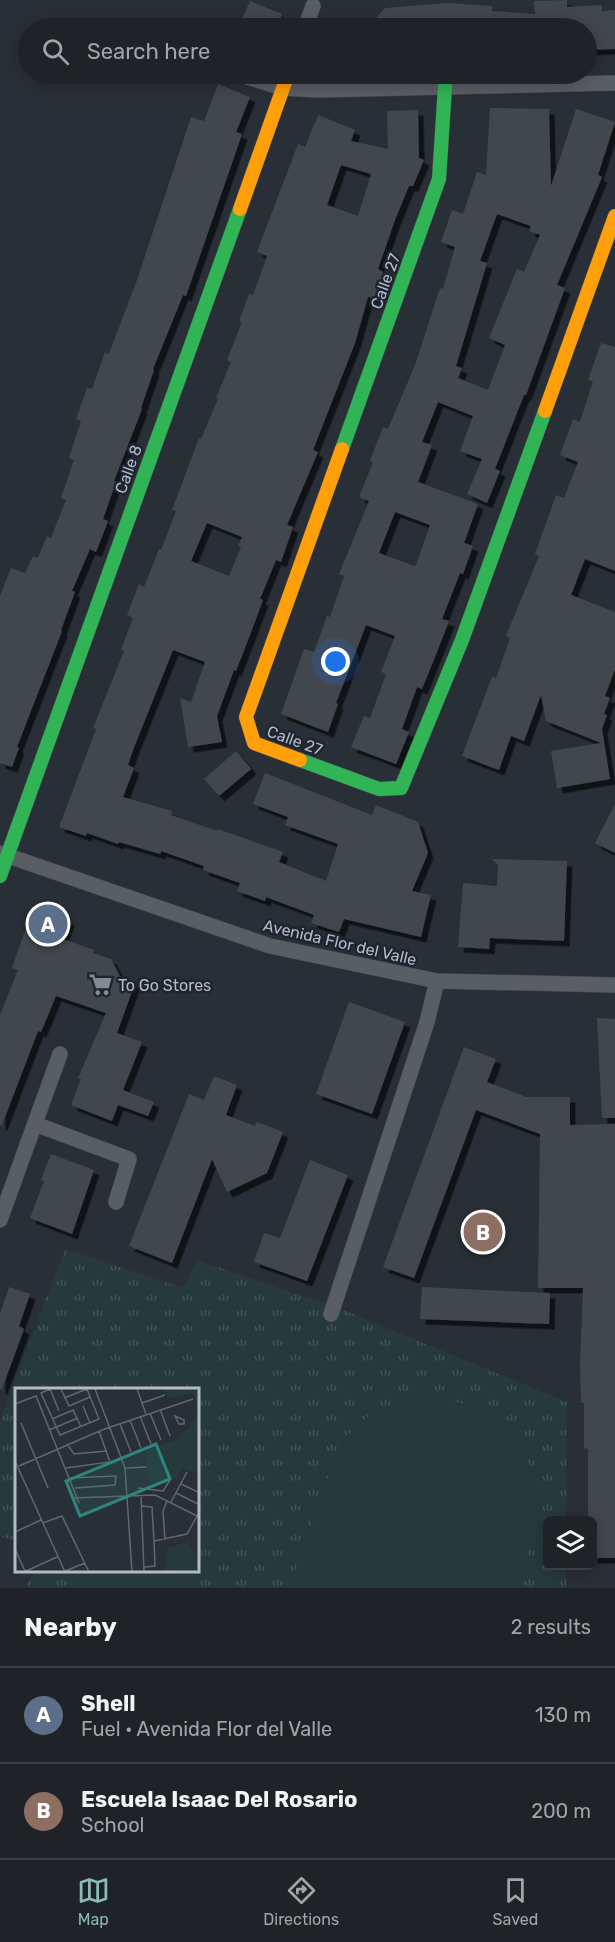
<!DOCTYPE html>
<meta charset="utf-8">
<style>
:root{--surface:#1f2328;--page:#272b30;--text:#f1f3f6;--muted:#a1a4a8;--line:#3c4045;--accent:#8bbbb9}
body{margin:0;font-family:Rubik,sans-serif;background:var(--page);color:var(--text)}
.controls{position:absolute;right:18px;bottom:18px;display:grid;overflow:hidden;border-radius:9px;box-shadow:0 3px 15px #0003}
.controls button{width:54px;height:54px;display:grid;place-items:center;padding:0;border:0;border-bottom:2px solid var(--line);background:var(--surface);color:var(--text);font:30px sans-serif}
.you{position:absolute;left:336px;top:662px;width:21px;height:21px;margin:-15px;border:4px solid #fff;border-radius:50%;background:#1a73e8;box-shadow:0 0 0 9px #1a73e833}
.badge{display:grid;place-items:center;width:39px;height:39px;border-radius:50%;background:var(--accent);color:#fff;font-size:20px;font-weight:700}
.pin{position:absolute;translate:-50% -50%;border:3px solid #fff;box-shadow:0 2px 6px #0006}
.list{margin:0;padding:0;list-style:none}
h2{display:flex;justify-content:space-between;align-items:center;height:78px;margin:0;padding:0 24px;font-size:26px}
h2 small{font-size:20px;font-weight:400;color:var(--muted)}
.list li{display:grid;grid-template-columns:39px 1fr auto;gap:18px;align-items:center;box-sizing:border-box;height:96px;padding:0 24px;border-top:2px solid var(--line)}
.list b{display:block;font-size:22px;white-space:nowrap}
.list p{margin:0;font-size:20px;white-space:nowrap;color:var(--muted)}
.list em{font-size:20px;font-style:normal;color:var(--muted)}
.icon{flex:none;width:33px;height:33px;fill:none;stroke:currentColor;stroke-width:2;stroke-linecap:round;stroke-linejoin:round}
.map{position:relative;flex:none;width:615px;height:1588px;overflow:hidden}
.search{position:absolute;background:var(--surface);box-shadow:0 3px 15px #0003;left:18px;right:18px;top:18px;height:66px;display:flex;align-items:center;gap:15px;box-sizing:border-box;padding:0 21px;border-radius:33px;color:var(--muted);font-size:22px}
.sheet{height:270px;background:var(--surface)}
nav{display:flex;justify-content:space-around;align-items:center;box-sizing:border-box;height:84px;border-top:2px solid var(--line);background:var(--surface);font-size:16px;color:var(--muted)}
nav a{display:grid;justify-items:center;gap:3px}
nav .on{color:var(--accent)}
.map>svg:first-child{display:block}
.park{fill:url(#park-tufts)}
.garden{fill:#26393b}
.building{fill:#42474d;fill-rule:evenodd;filter:url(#shadow)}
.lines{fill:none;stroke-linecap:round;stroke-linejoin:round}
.street-casing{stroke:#474b51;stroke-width:16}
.fast-casing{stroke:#474b51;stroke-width:15}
.slow-casing{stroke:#474b51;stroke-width:15}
.street{stroke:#595d64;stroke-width:15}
.fast{stroke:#30b455;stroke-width:14}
.slow{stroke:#ff9f0a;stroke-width:14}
.labels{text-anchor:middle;stroke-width:5;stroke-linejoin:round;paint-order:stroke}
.street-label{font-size:16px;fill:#b4bbc7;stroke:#1d2530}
.poi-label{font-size:16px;fill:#b4bbc7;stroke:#1d2530;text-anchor:start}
.inset-road{fill:none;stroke:#616770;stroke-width:1.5}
.view{fill:#308480;fill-opacity:0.15;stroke:#308480;stroke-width:3}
.inset-edge{fill:none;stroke:#b4bbc7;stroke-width:3}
</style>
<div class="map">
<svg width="615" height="1588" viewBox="0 0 615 1588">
<defs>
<pattern id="park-tufts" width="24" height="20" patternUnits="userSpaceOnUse" patternTransform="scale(1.5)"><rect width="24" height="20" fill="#26393b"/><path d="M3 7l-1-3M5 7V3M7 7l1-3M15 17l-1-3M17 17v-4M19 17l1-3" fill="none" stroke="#435456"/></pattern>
<filter id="shadow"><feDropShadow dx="5.5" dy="5.5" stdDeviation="0" flood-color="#0009"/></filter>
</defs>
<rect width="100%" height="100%" fill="#292f36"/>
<path class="park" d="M 65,1249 L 183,1288 L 197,1260 L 343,1310 L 567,1402 L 566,1520 L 548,1520 L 548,1566 L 566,1566 L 566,1588 L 26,1588 L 33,1572 L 198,1572 L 198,1390 L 16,1390 L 16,1541 L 0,1536 L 0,1420 Z"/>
<path class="garden" d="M 427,1398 C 493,1399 543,1450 536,1518 C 534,1542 522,1565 514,1588 L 289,1588 C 299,1559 309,1530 320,1501 C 327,1481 333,1459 344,1441 C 361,1414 396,1400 427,1398 Z
M 82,1572 L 164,1572 L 192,1582 L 190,1588 L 76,1588 Z"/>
<path class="building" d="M 567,0 L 567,7 L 602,5 L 602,11 L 615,10 L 615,49 L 586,50 L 586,28 L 367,28 L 385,8 L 448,3 L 492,6 L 492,11 L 535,14 L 534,1 Z
M 250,1 L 282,14 L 276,28 L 238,28 Z
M 218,84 L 250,97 L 236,132 L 242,134 L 186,296 L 183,295 L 153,369 L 154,370 L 141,408 L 142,409 L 114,481 L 116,482 L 103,519 L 108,521 L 96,552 L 90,549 L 72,591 L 75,592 L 61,630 L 62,631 L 17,747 L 19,748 L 12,767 L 0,763 L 0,596 L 11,568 L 25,573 L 33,556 L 38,558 L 47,536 L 51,538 L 66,500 L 61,498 L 74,460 L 69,458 L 81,421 L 76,419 L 87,388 L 92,389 L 105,352 L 109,354 L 137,280 L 191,117 L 204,121 Z
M 490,108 L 549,109 L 551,186 L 576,109 L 615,122 L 598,175 L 602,177 L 557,285 L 565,288 L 526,395 L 524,395 L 495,469 L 500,471 L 487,503 L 467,494 L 482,459 L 460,451 L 473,416 L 438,402 L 422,442 L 432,445 L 418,482 L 478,504 L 464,543 L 473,546 L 463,574 L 460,573 L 442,619 L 449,621 L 437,652 L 422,689 L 417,687 L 402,729 L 409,732 L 396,764 L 351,747 L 364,716 L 370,718 L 386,674 L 381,672 L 395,636 L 366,625 L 336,703 L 338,704 L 328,732 L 281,714 L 304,649 L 314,652 L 327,616 L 330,617 L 344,576 L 339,574 L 369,501 L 359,497 L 373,462 L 370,461 L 383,427 L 388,429 L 415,365 L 440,288 L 443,289 L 455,247 L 441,242 L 452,210 L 463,214 L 477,172 L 486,175 ZM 497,214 L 531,226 L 529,231 L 540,235 L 524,272 L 517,269 L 489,338 L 505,345 L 488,390 L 458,378 L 462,368 L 456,366 L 487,263 L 480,261 ZM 395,512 L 430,525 L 416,565 L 414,566 L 379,553 Z
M 418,110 L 419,158 L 424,160 L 413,186 L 409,186 L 395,220 L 378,269 L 383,272 L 375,298 L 368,297 L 355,343 L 313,450 L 318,452 L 287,525 L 293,527 L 281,562 L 276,560 L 260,599 L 263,600 L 250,635 L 236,671 L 234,670 L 217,716 L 222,742 L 188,747 L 180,698 L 191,702 L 205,662 L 173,650 L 133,750 L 128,765 L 134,768 L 123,797 L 172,811 L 171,815 L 217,831 L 218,829 L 283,852 L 279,862 L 326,881 L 338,844 L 285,825 L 288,817 L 253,804 L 265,773 L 372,815 L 376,805 L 418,822 L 428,853 L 412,891 L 431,895 L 421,937 L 344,919 L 339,932 L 311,923 L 314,915 L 266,897 L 265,901 L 237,891 L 240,883 L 203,870 L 204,866 L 161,851 L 160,854 L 119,842 L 118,844 L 87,833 L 86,836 L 59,827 L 96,729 L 93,728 L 124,651 L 121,650 L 133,618 L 127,615 L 139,584 L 144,587 L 159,549 L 161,550 L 176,511 L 172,510 L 199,438 L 201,439 L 218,399 L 216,398 L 231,362 L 227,360 L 242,322 L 239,321 L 249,294 L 253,295 L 267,256 L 257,252 L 298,144 L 305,147 L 318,115 L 355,130 L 351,141 L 388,149 L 387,111 ZM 341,165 L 371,174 L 358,216 L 327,205 ZM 207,523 L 242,537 L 238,546 L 241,547 L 229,576 L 191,561 Z
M 601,343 L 615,347 L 615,571 L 585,559 L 571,595 L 615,612 L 615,669 L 605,696 L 610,698 L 604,714 L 607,715 L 602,729 L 610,779 L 557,788 L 551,751 L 601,743 L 546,721 L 541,695 L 524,741 L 511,736 L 499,770 L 462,756 L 492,677 L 496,678 L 510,638 L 506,636 L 539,556 L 535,554 L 556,495 L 564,498 L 578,462 L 560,455 L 573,419 L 580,422 L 593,381 L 588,380 Z
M 236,751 L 251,769 L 219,796 L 204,779 Z
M 615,804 L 615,853 L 595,843 Z
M 492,859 L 567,861 L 564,941 L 490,938 L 489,949 L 458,947 L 463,883 L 497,886 L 498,865 Z
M 33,907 L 69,920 L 63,939 L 94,950 L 93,953 L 111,959 L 121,978 L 135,983 L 117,1033 L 142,1042 L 123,1090 L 154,1102 L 148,1116 L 118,1105 L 112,1121 L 71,1105 L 81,1079 L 78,1078 L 106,1013 L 56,996 L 41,1032 L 38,1031 L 2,1125 L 0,1125 L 0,1015 L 18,970 L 12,968 Z
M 349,1002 L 405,1022 L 372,1114 L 316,1094 Z
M 597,1018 L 615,1019 L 615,1118 L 602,1118 Z
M 464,1047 L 496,1059 L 487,1082 L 526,1097 L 570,1097 L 570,1125 L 615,1124 L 615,1558 L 592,1558 L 592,1519 L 588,1519 L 588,1449 L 584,1448 L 584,1403 L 581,1403 L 580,1364 L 583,1288 L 538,1288 L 540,1134 L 476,1110 L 414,1278 L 383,1267 Z
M 214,1076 L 237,1085 L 226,1115 L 255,1126 L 257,1122 L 283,1132 L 267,1173 L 227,1192 L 212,1159 L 172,1263 L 129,1246 L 189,1094 L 204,1100 Z
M 51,1154 L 94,1170 L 72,1234 L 30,1218 L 44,1181 L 41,1180 Z
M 310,1160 L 348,1175 L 307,1281 L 254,1262 L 264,1233 L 280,1238 Z
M 9,1287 L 30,1294 L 19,1326 L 24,1329 L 2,1389 L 0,1389 L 0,1314 Z
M 422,1287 L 550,1293 L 549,1324 L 420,1319 Z"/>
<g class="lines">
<defs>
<path id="street" d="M 305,28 L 313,6
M 238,74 L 282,88 L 318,90 L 615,83
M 0,853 L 270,946 L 437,981 L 615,985
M 35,1124 L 129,1159 L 116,1202
M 0,1220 L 60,1054
M 331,1314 L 427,1022 L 437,981"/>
<path id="fast" d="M 342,449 L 439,179 L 445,87
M 300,760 L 379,789 L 401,788 L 462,640 L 545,411
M 0,876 L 240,209"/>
<path id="slow" d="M 240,209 L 288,74
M 545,411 L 615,216
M 300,760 L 254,743 L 246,717 L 342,449"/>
</defs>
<use href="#street" class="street-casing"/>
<use href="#fast" class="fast-casing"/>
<use href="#slow" class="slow-casing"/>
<use href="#street" class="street"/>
<use href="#fast" class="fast"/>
<use href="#slow" class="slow"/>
</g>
<defs>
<symbol id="supermarket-bare" viewBox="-9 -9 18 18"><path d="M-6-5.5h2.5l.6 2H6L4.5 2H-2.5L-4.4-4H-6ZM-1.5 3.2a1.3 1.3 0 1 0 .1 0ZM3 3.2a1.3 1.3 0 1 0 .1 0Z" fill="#838a94" stroke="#1d2530" stroke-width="2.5" paint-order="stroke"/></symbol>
</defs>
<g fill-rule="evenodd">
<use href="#supermarket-bare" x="84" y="968" width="33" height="33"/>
</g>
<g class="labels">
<g class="street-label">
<text transform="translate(385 281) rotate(-70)" y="6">Calle 27</text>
<text transform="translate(128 469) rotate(-70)" y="6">Calle 8</text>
<text transform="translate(295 740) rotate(20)" y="6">Calle 27</text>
<text transform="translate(340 942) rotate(13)" y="6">Avenida Flor del Valle</text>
</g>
<g class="poi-label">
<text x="118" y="991">To Go Stores</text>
</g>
</g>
<g transform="translate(15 1388)">
<rect width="184" height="184" fill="#292f36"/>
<path d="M 176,152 L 174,158 L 184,169 L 184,184 L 173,180 L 163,164 L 165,156 Z" fill="#26393b"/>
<path d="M 175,40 L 184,51 L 184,87 L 168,80 L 174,68 L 158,59 L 165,47 Z" fill="#26393b"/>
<path d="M 149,1 L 184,1 L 184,51 L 175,40 L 184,22 L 178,5 L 153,10 ZM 165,156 L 164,164 L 173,180 L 178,177 L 181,180 L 177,184 L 150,184 L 153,160 Z" fill="#26393b"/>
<path d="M 162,51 L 159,59 L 174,68 L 162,90 L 152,90 L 152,95 L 134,95 L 131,63 Z" fill="#26393b"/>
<path d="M 160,62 L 165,68 L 161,74 L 139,75 L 134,71 L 138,63 Z" fill="#26393b"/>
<path class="inset-road" d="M 46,1 L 54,18 L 75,9M 80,1 L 110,80 L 117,184M 122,1 L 131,26M 127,15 L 150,7M 0,16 L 21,8 L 64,115M 68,18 L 75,35M 145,21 L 155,48M 44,23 L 35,1 L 26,5 L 45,47 L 84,31 L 72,1 L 49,10M 135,25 L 146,52M 125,28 L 136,56M 160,28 L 169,32 L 169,36 L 164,36 ZM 37,31 L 58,22 L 66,39M 115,32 L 126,60M 6,35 L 33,100M 105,36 L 116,64M 34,42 L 63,30M 52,56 L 59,66 L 92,63M 0,73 L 50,184M 4,78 L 87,42 L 178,11M 51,80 L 95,74 L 84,43M 110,80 L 132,79M 55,90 L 101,88 L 100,97 L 60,100M 166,96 L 185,105M 123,100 L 148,103 L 155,92M 161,105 L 185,117M 126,107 L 129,184M 58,110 L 140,107 L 182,128M 156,114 L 172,84M 126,118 L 137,119 L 139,153 L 140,178 L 129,179M 28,135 L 47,128 L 74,184M 0,144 L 26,132M 150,152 L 148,123 L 152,113M 139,153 L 172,146 L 185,123M 0,161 L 10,183M 50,183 L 70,175M 9,184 L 42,169"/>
<path class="view" d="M 141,56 L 155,91 L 65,128 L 51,93 Z"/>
<rect width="184" height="184" class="inset-edge"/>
</g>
</svg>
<div class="controls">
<button><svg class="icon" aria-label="layers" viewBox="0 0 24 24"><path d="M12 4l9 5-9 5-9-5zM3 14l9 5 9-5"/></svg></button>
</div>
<div class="you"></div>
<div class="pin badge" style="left:48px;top:924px;background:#5c6f8a">A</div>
<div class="pin badge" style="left:483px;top:1232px;background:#8d6e63">B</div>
<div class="search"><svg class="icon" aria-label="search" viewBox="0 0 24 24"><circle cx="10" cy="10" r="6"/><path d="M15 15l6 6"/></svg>Search here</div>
</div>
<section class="sheet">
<h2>Nearby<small>2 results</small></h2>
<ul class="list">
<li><span class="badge" style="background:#5c6f8a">A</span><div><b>Shell</b><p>Fuel · Avenida Flor del Valle</p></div><em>130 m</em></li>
<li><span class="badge" style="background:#8d6e63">B</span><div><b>Escuela Isaac Del Rosario</b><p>School</p></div><em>200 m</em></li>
</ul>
</section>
<nav>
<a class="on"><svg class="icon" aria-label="map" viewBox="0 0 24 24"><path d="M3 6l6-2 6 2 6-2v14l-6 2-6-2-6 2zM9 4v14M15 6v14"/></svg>Map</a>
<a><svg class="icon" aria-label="directions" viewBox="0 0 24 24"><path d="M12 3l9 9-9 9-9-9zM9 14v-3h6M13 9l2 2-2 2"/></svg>Directions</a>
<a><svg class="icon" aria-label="saved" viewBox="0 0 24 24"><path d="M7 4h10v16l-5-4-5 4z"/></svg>Saved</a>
</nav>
